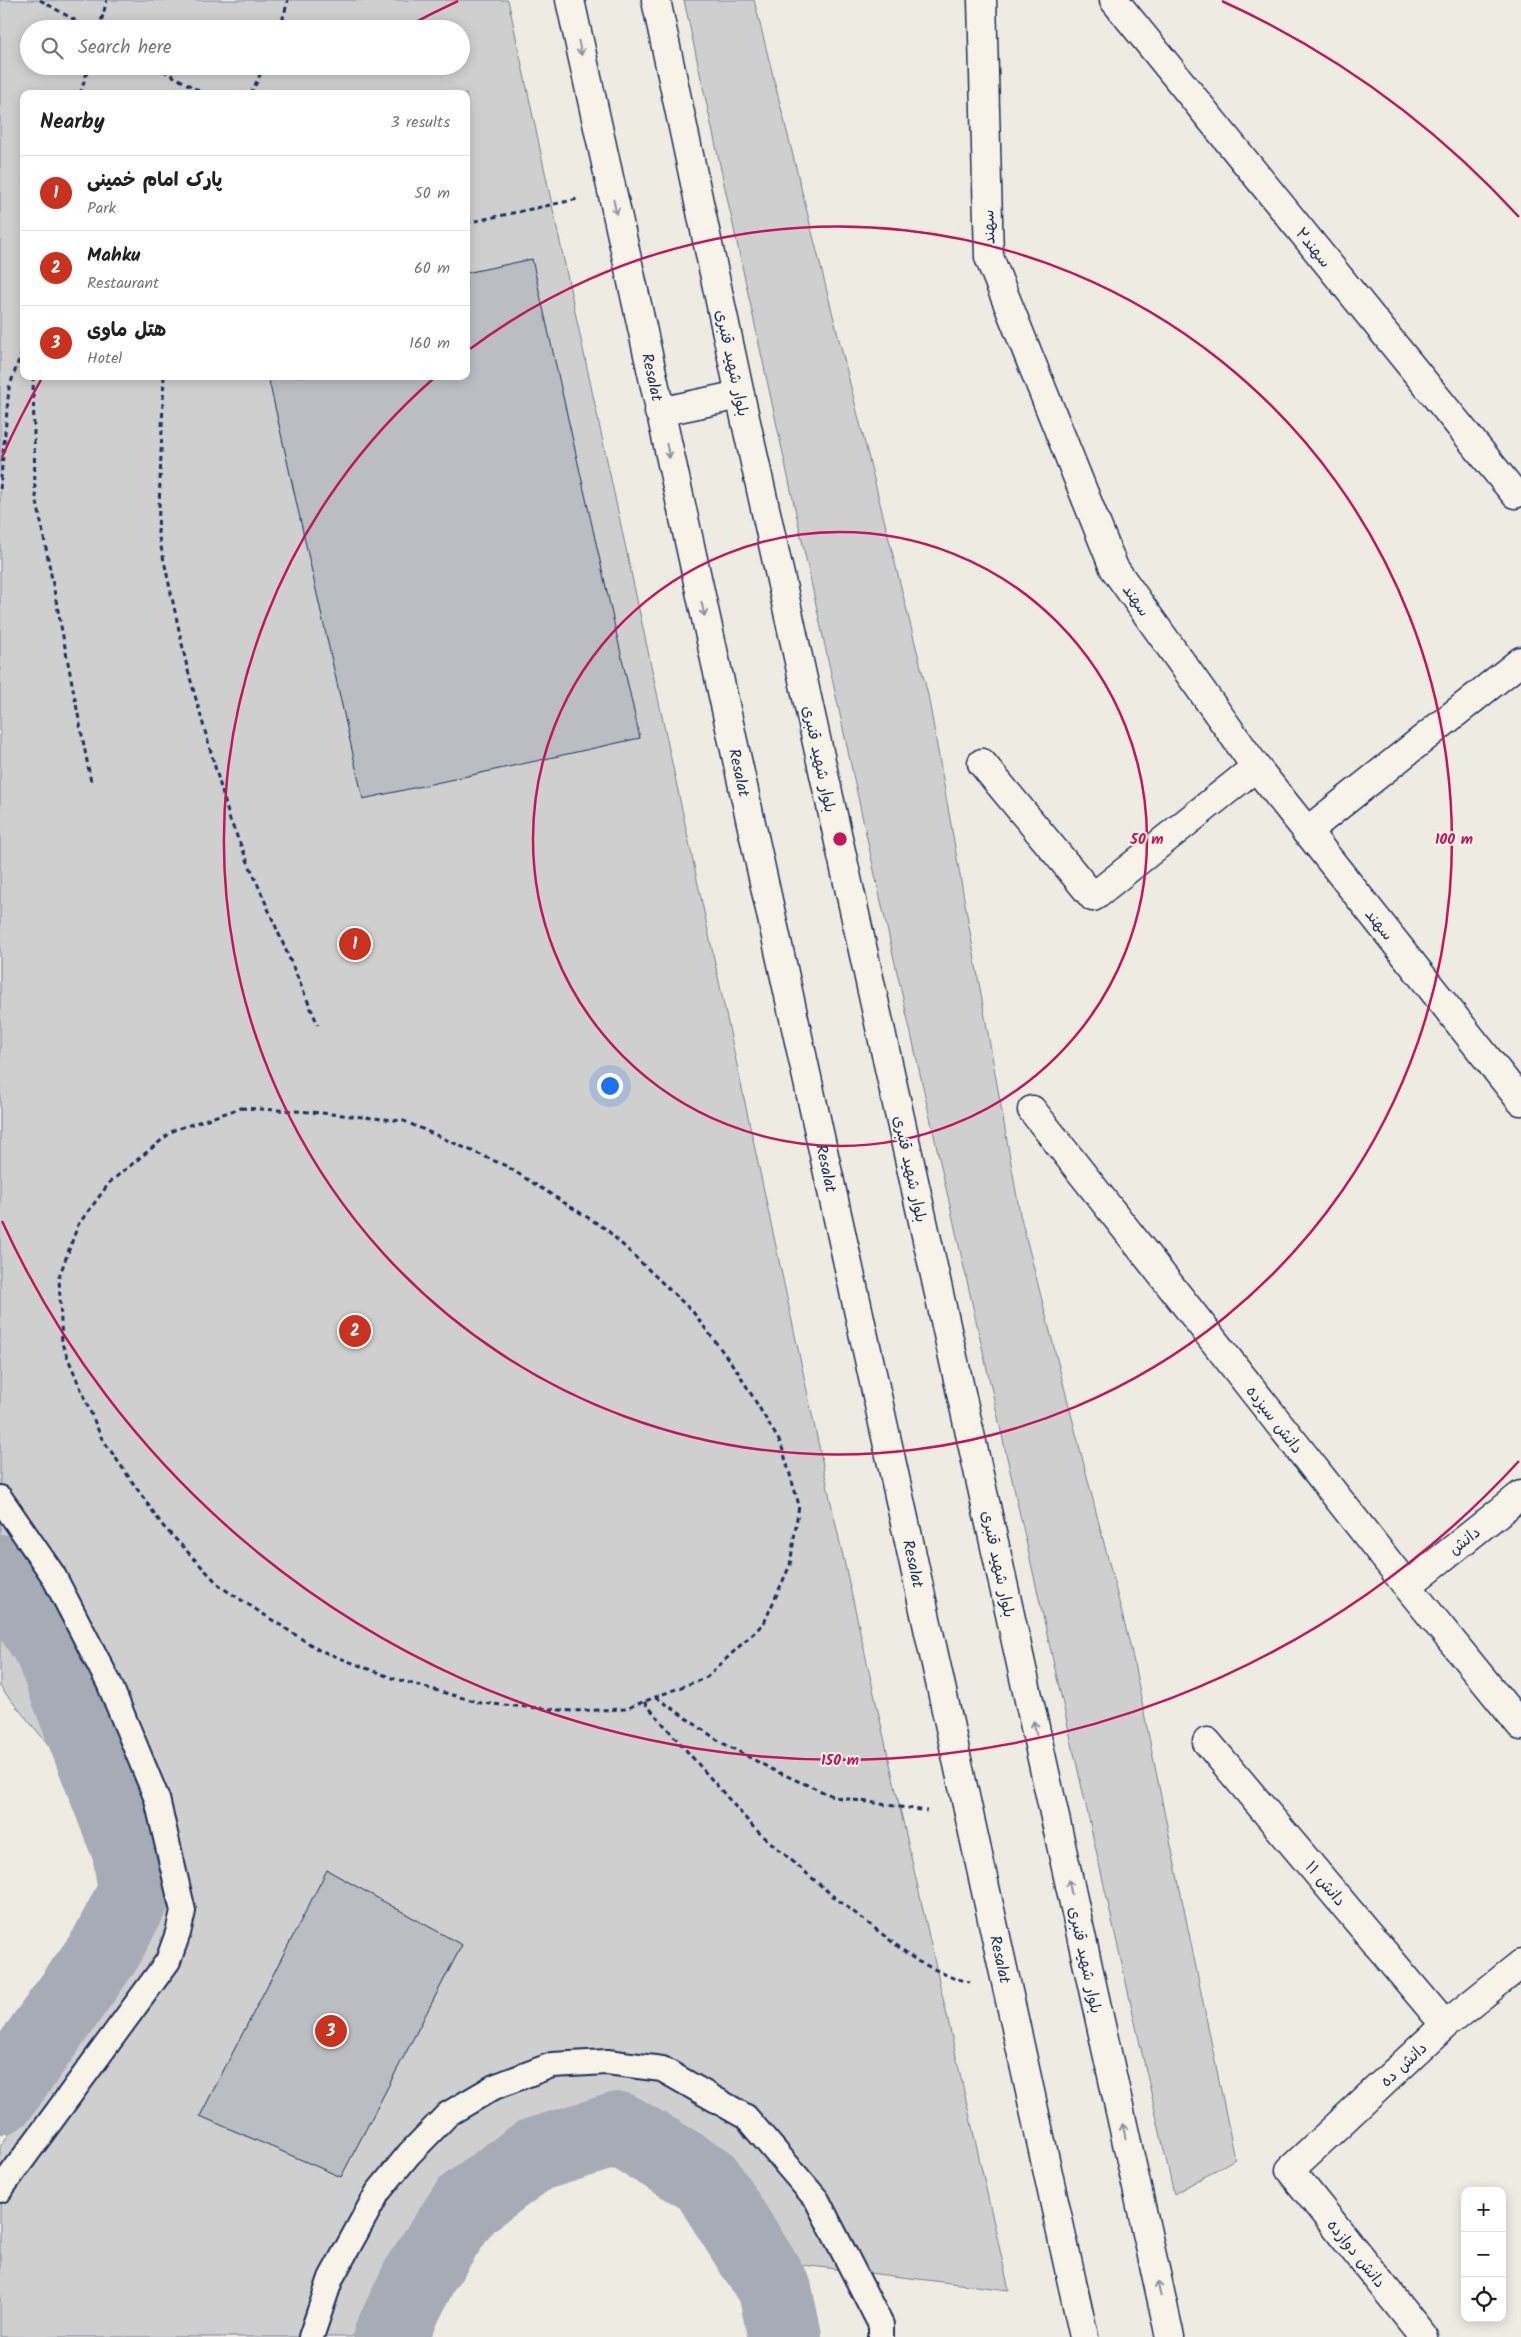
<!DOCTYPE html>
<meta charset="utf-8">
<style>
:root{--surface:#fff;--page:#f2f2f2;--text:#222;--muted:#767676;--line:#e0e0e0;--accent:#c8321e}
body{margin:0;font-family:Kalam,"Playpen Sans Arabic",sans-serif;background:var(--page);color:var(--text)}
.controls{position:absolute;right:15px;bottom:15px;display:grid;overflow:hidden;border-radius:10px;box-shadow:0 2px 12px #0003}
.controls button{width:45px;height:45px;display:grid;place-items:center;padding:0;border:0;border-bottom:1px solid var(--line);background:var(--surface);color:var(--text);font:25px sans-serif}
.you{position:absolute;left:609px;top:1085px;width:18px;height:18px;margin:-12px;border:4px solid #fff;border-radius:50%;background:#1a73e8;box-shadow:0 0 0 8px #1a73e833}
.badge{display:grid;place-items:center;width:32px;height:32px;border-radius:50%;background:var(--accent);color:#fff;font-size:16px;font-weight:700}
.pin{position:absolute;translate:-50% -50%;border:2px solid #fff;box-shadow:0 1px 5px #0006}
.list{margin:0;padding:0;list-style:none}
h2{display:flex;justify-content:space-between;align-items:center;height:65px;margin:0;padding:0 20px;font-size:21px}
h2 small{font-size:16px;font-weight:400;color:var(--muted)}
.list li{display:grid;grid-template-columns:32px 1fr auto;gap:15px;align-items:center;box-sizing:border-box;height:75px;padding:0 20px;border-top:1px solid var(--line)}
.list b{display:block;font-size:19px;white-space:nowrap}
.list p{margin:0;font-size:16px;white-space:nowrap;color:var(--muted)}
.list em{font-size:16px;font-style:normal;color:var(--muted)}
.icon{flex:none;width:28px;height:28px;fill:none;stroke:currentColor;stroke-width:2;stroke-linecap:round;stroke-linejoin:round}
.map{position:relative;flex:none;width:1521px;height:2337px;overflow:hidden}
.search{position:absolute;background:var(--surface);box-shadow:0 2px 12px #0003;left:20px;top:20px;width:450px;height:55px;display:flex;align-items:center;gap:12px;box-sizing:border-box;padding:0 18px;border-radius:28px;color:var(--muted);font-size:19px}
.panel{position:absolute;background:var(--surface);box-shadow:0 2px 12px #0003;left:20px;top:90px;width:450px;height:290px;border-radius:10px}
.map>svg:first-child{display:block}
.green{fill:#cfcfcf;stroke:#757f96;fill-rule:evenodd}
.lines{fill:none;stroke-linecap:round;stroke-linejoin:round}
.river{stroke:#a6abb5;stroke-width:74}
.building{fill:#babdc2;stroke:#1b2f5e}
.lane-casing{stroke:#1b2f5e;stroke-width:28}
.street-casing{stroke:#1b2f5e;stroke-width:31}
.highway-casing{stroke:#1b2f5e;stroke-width:31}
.path{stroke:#1b2f5e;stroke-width:3;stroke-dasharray:5 4;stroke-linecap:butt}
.lane{stroke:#f7f3e8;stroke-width:24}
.street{stroke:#f7f3e8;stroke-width:28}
.highway{stroke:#f7f3e8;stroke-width:28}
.oneway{stroke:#8991a3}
.ring{fill:none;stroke:#c2185b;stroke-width:2.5}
.labels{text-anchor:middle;stroke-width:4;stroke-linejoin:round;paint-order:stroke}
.street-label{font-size:16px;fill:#1b2f5e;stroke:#f7f3e8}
.centre{fill:#c2185b;stroke:#f7f3e8;stroke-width:2.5}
.ring-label{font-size:15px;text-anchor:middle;font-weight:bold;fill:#c2185b;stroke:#f7f3e8;stroke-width:4;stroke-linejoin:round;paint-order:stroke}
</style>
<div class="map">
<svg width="1521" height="2337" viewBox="0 0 1521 2337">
<rect width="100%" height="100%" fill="#eeebe2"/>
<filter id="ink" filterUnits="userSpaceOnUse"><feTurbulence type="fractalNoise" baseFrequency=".02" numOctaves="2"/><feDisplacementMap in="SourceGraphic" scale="10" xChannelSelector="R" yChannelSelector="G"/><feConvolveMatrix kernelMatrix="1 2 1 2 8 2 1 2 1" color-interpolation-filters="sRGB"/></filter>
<g filter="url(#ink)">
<path class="green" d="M 0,0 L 508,0 L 833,1512 L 1009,2290 L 786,2263 L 655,2116 L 474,2159 L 352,2337 L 0,2337 L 0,2147 L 72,2044 L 110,1818 L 0,1687 ZM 29,29 L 461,29 L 461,66 L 29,66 ZM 24,94 L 466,94 L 466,376 L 24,376 Z
M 684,0 L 754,0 L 928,695 L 1020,1214 L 1131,1649 L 1235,2159 L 1174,2194 L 875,875 Z"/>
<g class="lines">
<path class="river" d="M 0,1571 L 50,1647 L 129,1851 L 135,1892 L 105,1950 L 0,2097
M 390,2337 L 421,2273 L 466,2205 L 534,2155 L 619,2129 L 706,2180 L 775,2290 L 785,2337"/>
</g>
<path class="building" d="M 532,259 L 640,738 L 363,799 L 268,376 L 466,376 L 466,273 Z
M 327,1870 L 462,1945 L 341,2177 L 200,2116 Z"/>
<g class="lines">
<defs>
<path id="lane" d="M 0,1498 L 53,1575 L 109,1683 L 157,1799 L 183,1911 L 178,1933 L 168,1961 L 0,2190
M 311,2337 L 331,2278 L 378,2192 L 409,2154 L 448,2114 L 494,2087 L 552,2065 L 607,2062 L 662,2069 L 746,2117 L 817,2200 L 881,2325 L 881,2337"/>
<path id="street" d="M 982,0 L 989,257 L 1114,568 L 1256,767 L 1521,1101
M 1114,0 L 1515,494
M 982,763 L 1093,897 L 1256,767
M 1306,832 L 1521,661
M 1032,1110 L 1407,1586 L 1521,1726
M 1407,1586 L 1521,1495
M 1207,1742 L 1445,2025
M 1424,2337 L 1290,2170 L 1445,2025 L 1521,1964"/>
<g id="highway">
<path id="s1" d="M 570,0 L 1084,2337"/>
<path d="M 656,0 L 740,395 L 1170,2337"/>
<path d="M 659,412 L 740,395"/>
</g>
</defs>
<use href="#lane" class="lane-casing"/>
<use href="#street" class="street-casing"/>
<use href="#highway" class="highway-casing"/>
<path class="path" d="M 40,0 L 90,29
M 99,29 L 107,0
M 280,29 L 288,0
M 155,66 L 205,94
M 80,94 L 89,66
M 251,94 L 264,66
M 466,223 L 578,199
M 33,376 L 35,491 L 91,782
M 164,376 L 158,533 L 187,667 L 230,820 L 318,1025
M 0,489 L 9,388 L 24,346
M 241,1108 L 311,1112 L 404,1121 L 506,1166 L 606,1229 L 693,1312 L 738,1372 L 781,1444 L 799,1505 L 790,1565 L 764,1623 L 707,1677 L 625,1709 L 572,1711 L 481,1703 L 392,1678 L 319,1650 L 221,1587 L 163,1526 L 101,1437 L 62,1344 L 59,1277 L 78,1225 L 110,1182 L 174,1130 Z
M 656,1697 L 719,1741 L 773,1770 L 835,1797 L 927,1811
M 644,1702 L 755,1829 L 833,1896 L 917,1961 L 953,1978 L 970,1982"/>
<use href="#lane" class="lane"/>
<use href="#street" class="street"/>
<use href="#highway" class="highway"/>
</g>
<defs><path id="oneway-shaft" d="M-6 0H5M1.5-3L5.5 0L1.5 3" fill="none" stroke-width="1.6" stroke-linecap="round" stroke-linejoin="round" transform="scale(1.25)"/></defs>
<g class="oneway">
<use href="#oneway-shaft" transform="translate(580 48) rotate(78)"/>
<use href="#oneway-shaft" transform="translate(615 207) rotate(78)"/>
<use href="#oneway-shaft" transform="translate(668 451) rotate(78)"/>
<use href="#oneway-shaft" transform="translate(703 609) rotate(78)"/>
<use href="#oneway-shaft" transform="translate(1035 1728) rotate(-102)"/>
<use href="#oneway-shaft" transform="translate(1070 1887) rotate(-102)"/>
<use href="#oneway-shaft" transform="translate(1124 2131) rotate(-102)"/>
<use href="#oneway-shaft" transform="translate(1159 2289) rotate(-102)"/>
</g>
</g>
<g class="ring">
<circle cx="840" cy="839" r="307"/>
<path d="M470 349A614 614 0 1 1 433 379"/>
<path d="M1519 1461A921 921 0 0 1 2 1221M2 457A921 921 0 0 1 42 378M408 26A921 921 0 0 1 458 1M1222 1A921 921 0 0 1 1519 217"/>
</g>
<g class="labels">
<g class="street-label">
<text transform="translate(988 227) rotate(-92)" y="6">سهند</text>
<text transform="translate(1314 247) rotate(51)" y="6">سهند۲</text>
<text transform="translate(733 363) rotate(78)" y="6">بلوار شهید قنبری</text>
<text dy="6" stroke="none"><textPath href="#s1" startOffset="386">Resalat</textPath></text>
<text transform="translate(1137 600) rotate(55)" y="6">سهند</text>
<text transform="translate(820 759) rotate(78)" y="6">بلوار شهید قنبری</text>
<text dy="6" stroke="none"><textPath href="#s1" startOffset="791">Resalat</textPath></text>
<text transform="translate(1380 924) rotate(51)" y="6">سهند</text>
<text dy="6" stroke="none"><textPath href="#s1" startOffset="1196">Resalat</textPath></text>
<text transform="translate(911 1169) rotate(78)" y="6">بلوار شهید قنبری</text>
<text transform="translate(1275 1419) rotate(52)" y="6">دانش سیزده</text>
<text transform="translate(1464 1540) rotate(-38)" y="6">دانش</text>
<text dy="6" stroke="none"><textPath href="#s1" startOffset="1601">Resalat</textPath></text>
<text transform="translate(999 1564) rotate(78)" y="6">بلوار شهید قنبری</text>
<text transform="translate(1326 1883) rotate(50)" y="6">دانش ۱۱</text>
<text dy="6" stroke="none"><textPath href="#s1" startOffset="2006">Resalat</textPath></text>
<text transform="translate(1086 1960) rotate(78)" y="6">بلوار شهید قنبری</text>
<text transform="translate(1403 2064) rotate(-43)" y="6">دانش ده</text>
<text transform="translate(1357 2253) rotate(51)" y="6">دانش دوازده</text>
</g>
</g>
<circle cx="840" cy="839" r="8" class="centre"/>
<g class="ring-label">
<text x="1147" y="844">50 m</text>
<text x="1454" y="844">100 m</text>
<text x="840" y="1765">150 m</text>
</g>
</svg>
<div class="controls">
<button>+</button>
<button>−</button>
<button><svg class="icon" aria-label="locate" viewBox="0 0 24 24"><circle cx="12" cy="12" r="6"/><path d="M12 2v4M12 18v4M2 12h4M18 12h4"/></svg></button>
</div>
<div class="you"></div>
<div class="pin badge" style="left:355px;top:944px">1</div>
<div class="pin badge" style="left:355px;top:1331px">2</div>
<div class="pin badge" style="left:331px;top:2031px">3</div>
<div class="search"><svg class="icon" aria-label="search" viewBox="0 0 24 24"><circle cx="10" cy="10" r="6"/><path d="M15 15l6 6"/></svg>Search here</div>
<section class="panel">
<h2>Nearby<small>3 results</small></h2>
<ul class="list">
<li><span class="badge">1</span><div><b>پارک امام خمینی</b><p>Park</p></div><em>50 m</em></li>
<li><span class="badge">2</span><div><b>Mahku</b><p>Restaurant</p></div><em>60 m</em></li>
<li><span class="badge">3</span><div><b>هتل ماوی</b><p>Hotel</p></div><em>160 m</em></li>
</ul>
</section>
</div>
